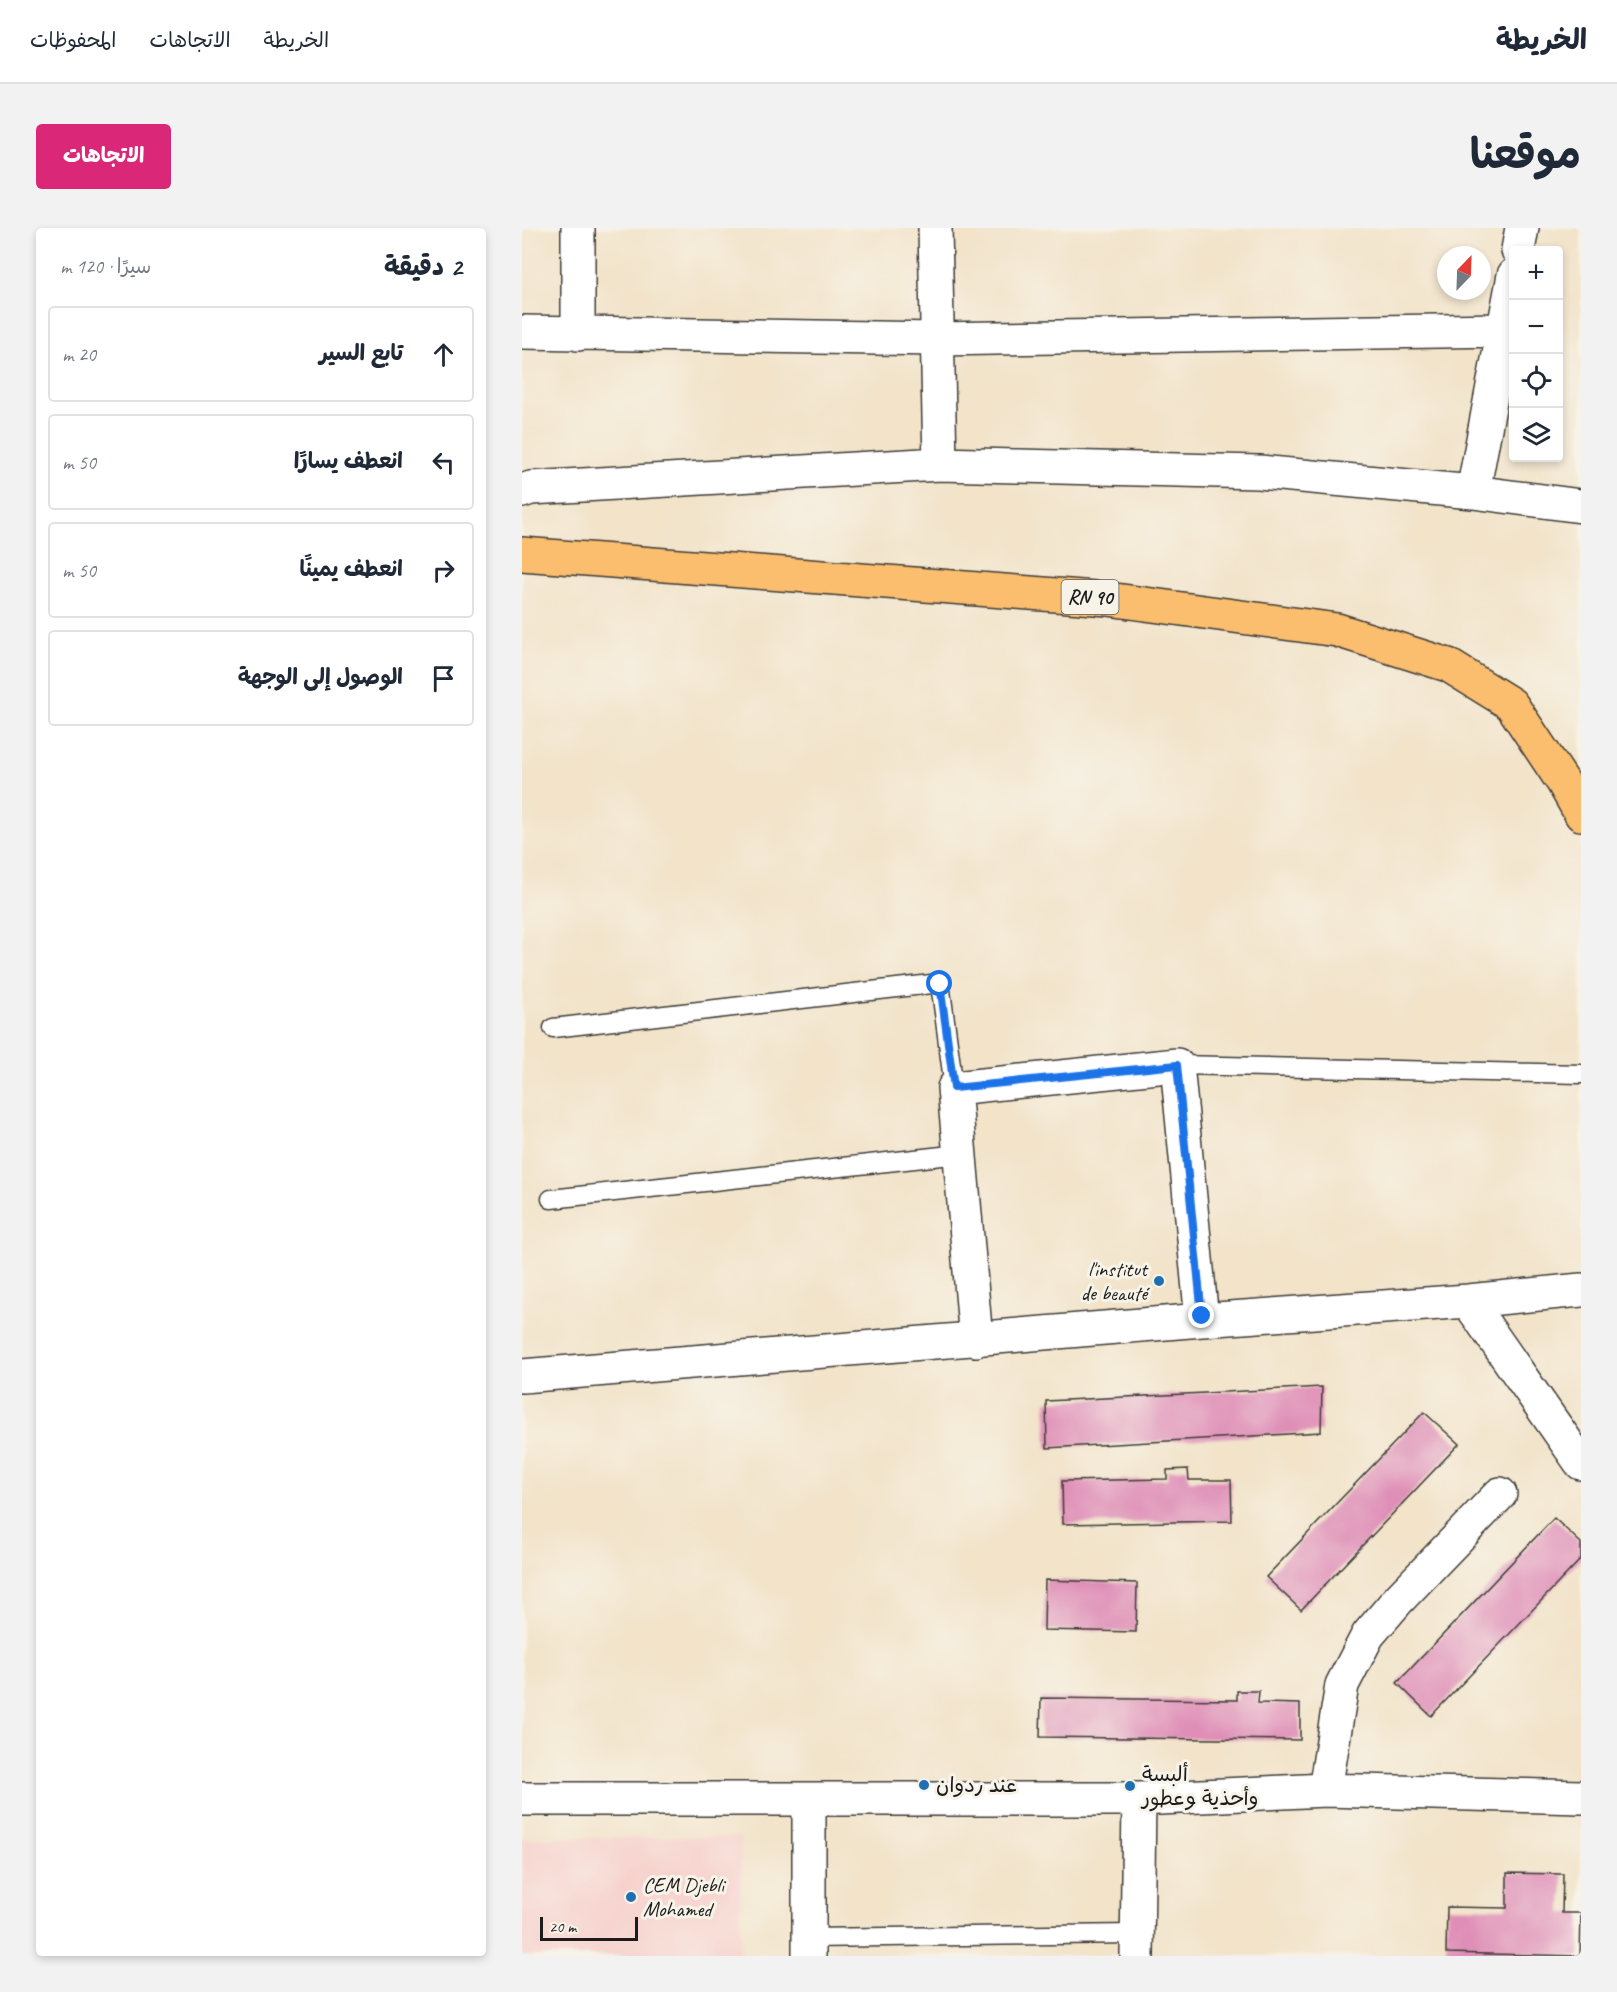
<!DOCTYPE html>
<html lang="ar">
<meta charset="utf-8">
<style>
:root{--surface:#fff;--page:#f2f2f3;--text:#1f2937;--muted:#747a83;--line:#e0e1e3;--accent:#db2777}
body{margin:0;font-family:Caveat,"Playpen Sans Arabic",sans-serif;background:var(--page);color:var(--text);direction:rtl}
.controls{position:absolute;right:18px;top:18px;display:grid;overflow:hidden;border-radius:6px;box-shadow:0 3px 9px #0003}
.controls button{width:54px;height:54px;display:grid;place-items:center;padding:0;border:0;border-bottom:2px solid var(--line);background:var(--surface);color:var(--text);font:30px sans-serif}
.compass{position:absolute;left:915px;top:18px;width:54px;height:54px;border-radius:50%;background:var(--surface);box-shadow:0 3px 9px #0003;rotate:23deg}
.scale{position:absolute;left:18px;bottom:15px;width:98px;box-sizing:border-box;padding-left:6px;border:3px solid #1c1c1c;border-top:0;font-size:16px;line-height:21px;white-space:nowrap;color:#1c1c1c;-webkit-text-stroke:4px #f7f3e8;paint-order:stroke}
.stop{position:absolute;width:18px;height:18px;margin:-14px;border:4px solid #1a73e8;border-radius:50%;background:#fff}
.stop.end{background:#1a73e8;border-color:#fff;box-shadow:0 2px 6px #0008}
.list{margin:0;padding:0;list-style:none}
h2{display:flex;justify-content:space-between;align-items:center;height:78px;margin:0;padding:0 24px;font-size:26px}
h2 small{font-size:20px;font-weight:400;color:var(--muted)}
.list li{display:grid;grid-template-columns:39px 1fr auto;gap:18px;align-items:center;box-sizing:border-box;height:96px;margin:0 12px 12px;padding:0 12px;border:2px solid var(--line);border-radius:6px}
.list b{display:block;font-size:22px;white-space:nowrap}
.list em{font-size:20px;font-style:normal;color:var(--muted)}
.icon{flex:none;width:33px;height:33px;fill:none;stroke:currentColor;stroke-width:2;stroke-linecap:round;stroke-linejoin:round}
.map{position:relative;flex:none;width:1059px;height:1728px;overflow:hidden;direction:ltr;border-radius:6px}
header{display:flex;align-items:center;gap:36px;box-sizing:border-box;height:84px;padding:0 30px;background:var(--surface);border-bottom:2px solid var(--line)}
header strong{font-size:28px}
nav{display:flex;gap:33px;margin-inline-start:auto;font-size:21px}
.intro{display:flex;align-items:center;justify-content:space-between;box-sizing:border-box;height:144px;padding:0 36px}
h1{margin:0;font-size:42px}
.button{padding:15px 27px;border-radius:6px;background:var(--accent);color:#fff;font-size:21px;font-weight:700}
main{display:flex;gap:36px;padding:0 36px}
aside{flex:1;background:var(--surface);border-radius:6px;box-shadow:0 3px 9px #0003}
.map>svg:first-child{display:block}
.built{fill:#f7d0cc}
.building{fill:#df8fb7}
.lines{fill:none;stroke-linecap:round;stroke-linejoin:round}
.lane-casing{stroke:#3c3a36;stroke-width:21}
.street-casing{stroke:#3c3a36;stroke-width:36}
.primary-casing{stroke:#3c3a36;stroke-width:36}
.lane{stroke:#fff;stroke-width:18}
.street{stroke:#fff;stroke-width:33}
.primary{stroke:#fbbd6e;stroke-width:33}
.route{stroke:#1a73e8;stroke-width:8}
.poi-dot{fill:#1f6fb2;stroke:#f7f3e8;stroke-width:2}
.labels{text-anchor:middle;stroke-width:6;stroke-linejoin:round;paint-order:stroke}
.shield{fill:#f7f3e8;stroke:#5e5c59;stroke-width:1.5}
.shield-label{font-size:20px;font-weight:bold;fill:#1c1c1c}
.poi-label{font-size:21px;fill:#1c1c1c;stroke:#f7f3e8;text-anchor:start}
</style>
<header>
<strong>الخريطة</strong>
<nav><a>الخريطة</a><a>الاتجاهات</a><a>المحفوظات</a></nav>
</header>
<div class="intro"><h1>موقعنا</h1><a class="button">الاتجاهات</a></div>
<main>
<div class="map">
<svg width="1059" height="1728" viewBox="0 0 1059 1728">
<rect width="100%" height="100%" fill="#f7f3e8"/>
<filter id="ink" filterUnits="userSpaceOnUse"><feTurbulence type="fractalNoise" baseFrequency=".0167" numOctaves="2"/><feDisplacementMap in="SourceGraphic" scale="12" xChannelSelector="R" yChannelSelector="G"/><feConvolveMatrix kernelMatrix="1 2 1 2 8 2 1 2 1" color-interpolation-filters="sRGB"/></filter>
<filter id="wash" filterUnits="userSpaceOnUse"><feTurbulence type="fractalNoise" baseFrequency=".008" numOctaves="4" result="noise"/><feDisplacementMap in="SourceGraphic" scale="24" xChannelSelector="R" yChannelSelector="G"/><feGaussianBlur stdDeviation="1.35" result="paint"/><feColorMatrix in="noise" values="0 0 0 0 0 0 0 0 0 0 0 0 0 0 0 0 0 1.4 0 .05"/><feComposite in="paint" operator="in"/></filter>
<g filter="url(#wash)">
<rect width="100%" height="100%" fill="#f2e3c9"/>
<path class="built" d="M 219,1609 L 218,1728 L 0,1728 L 0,1610 Z"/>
<g id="blocks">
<path class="building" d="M 800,1159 L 799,1204 L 525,1220 L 524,1173 Z
M 902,1184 L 937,1216 L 779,1382 L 744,1349 Z
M 666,1241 L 667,1252 L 709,1252 L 710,1293 L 541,1296 L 540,1253 L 645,1251 L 645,1242 Z
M 1032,1290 L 1059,1315 L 1059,1331 L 909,1488 L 875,1455 Z
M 523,1352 L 615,1355 L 614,1404 L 522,1402 Z
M 715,1463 L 737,1463 L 736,1475 L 778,1476 L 778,1512 L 518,1509 L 519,1470 L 715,1472 Z
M 985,1645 L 1041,1646 L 1040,1685 L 1059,1685 L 1058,1728 L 924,1725 L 925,1679 L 985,1680 Z"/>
</g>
</g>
<g filter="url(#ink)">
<use href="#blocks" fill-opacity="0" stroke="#3c3a36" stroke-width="1.5"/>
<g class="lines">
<defs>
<path id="lane" d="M 31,800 L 418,755 L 432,860
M 655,837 L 1059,846
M 29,971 L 438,926
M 286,1710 L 615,1706"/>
<path id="street" d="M 56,0 L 56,106
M 413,0 L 418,236
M 996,22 L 1000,0
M 0,104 L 415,111 L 981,102
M 0,263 L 9,260 L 418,236 L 737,244 L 951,264 L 1059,278
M 951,264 L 992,47
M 946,1073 L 1059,1235
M 454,1112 L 432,860 L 655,837 L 680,1092
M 0,1148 L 680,1092 L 946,1073 L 1059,1062
M 803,1562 L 820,1457 L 846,1407 L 876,1372 L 978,1266
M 0,1571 L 617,1571 L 803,1562 L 1059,1569
M 287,1728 L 287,1571
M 615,1728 L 617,1571"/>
<path id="primary" d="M 0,326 L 586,371 L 815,402 L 926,437 L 989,476 L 1041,554 L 1059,586"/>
</defs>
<use href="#lane" class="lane-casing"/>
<use href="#street" class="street-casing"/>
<use href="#primary" class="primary-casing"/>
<use href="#lane" class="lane"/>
<use href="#street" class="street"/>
<use href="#primary" class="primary"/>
</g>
</g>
<g class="lines" filter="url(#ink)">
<path class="route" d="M 418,756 L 432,860 L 655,837 L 680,1088"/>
</g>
<g class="poi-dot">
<circle cx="637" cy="1053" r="6"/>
<circle cx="402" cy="1557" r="6"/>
<circle cx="608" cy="1558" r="6"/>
<circle cx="109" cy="1669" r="6"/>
</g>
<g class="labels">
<rect class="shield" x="539.5" y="352" width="57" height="34" rx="4.5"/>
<g class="shield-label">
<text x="568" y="376">RN 90</text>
</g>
<g class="poi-label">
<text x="625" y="1048" text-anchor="end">l'institut<tspan x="625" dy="24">de beauté</tspan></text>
<text x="620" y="1553">ألبسة<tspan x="620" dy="24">وأحذية وعطور</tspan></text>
<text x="414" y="1564">عند ردوان</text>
<text x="121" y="1664">CEM Djebli<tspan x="121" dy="24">Mohamed</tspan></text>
</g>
</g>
</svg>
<div class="controls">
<button>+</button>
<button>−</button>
<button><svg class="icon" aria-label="locate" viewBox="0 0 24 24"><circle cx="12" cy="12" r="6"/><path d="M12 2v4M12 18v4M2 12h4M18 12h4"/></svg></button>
<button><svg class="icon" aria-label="layers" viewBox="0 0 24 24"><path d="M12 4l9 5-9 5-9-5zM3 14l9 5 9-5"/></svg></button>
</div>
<svg class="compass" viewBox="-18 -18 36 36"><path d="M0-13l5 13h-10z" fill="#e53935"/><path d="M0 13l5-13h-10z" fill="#747a83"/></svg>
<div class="scale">20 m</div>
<div class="stop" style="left:418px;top:756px"></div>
<div class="stop end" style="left:680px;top:1088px"></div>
</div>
<aside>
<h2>2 دقيقة<small>سيرًا · 120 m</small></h2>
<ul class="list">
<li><svg class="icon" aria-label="ahead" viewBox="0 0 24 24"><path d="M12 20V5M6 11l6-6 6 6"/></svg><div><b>تابع السير</b></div><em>20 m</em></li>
<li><svg class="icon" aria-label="left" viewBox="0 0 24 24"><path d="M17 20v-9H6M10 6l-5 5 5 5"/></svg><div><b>انعطف يسارًا</b></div><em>50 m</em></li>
<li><svg class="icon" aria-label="right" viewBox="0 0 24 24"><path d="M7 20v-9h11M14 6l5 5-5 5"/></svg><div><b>انعطف يمينًا</b></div><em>50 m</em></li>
<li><svg class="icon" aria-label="arrive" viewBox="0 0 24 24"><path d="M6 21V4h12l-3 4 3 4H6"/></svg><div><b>الوصول إلى الوجهة</b></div></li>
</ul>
</aside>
</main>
